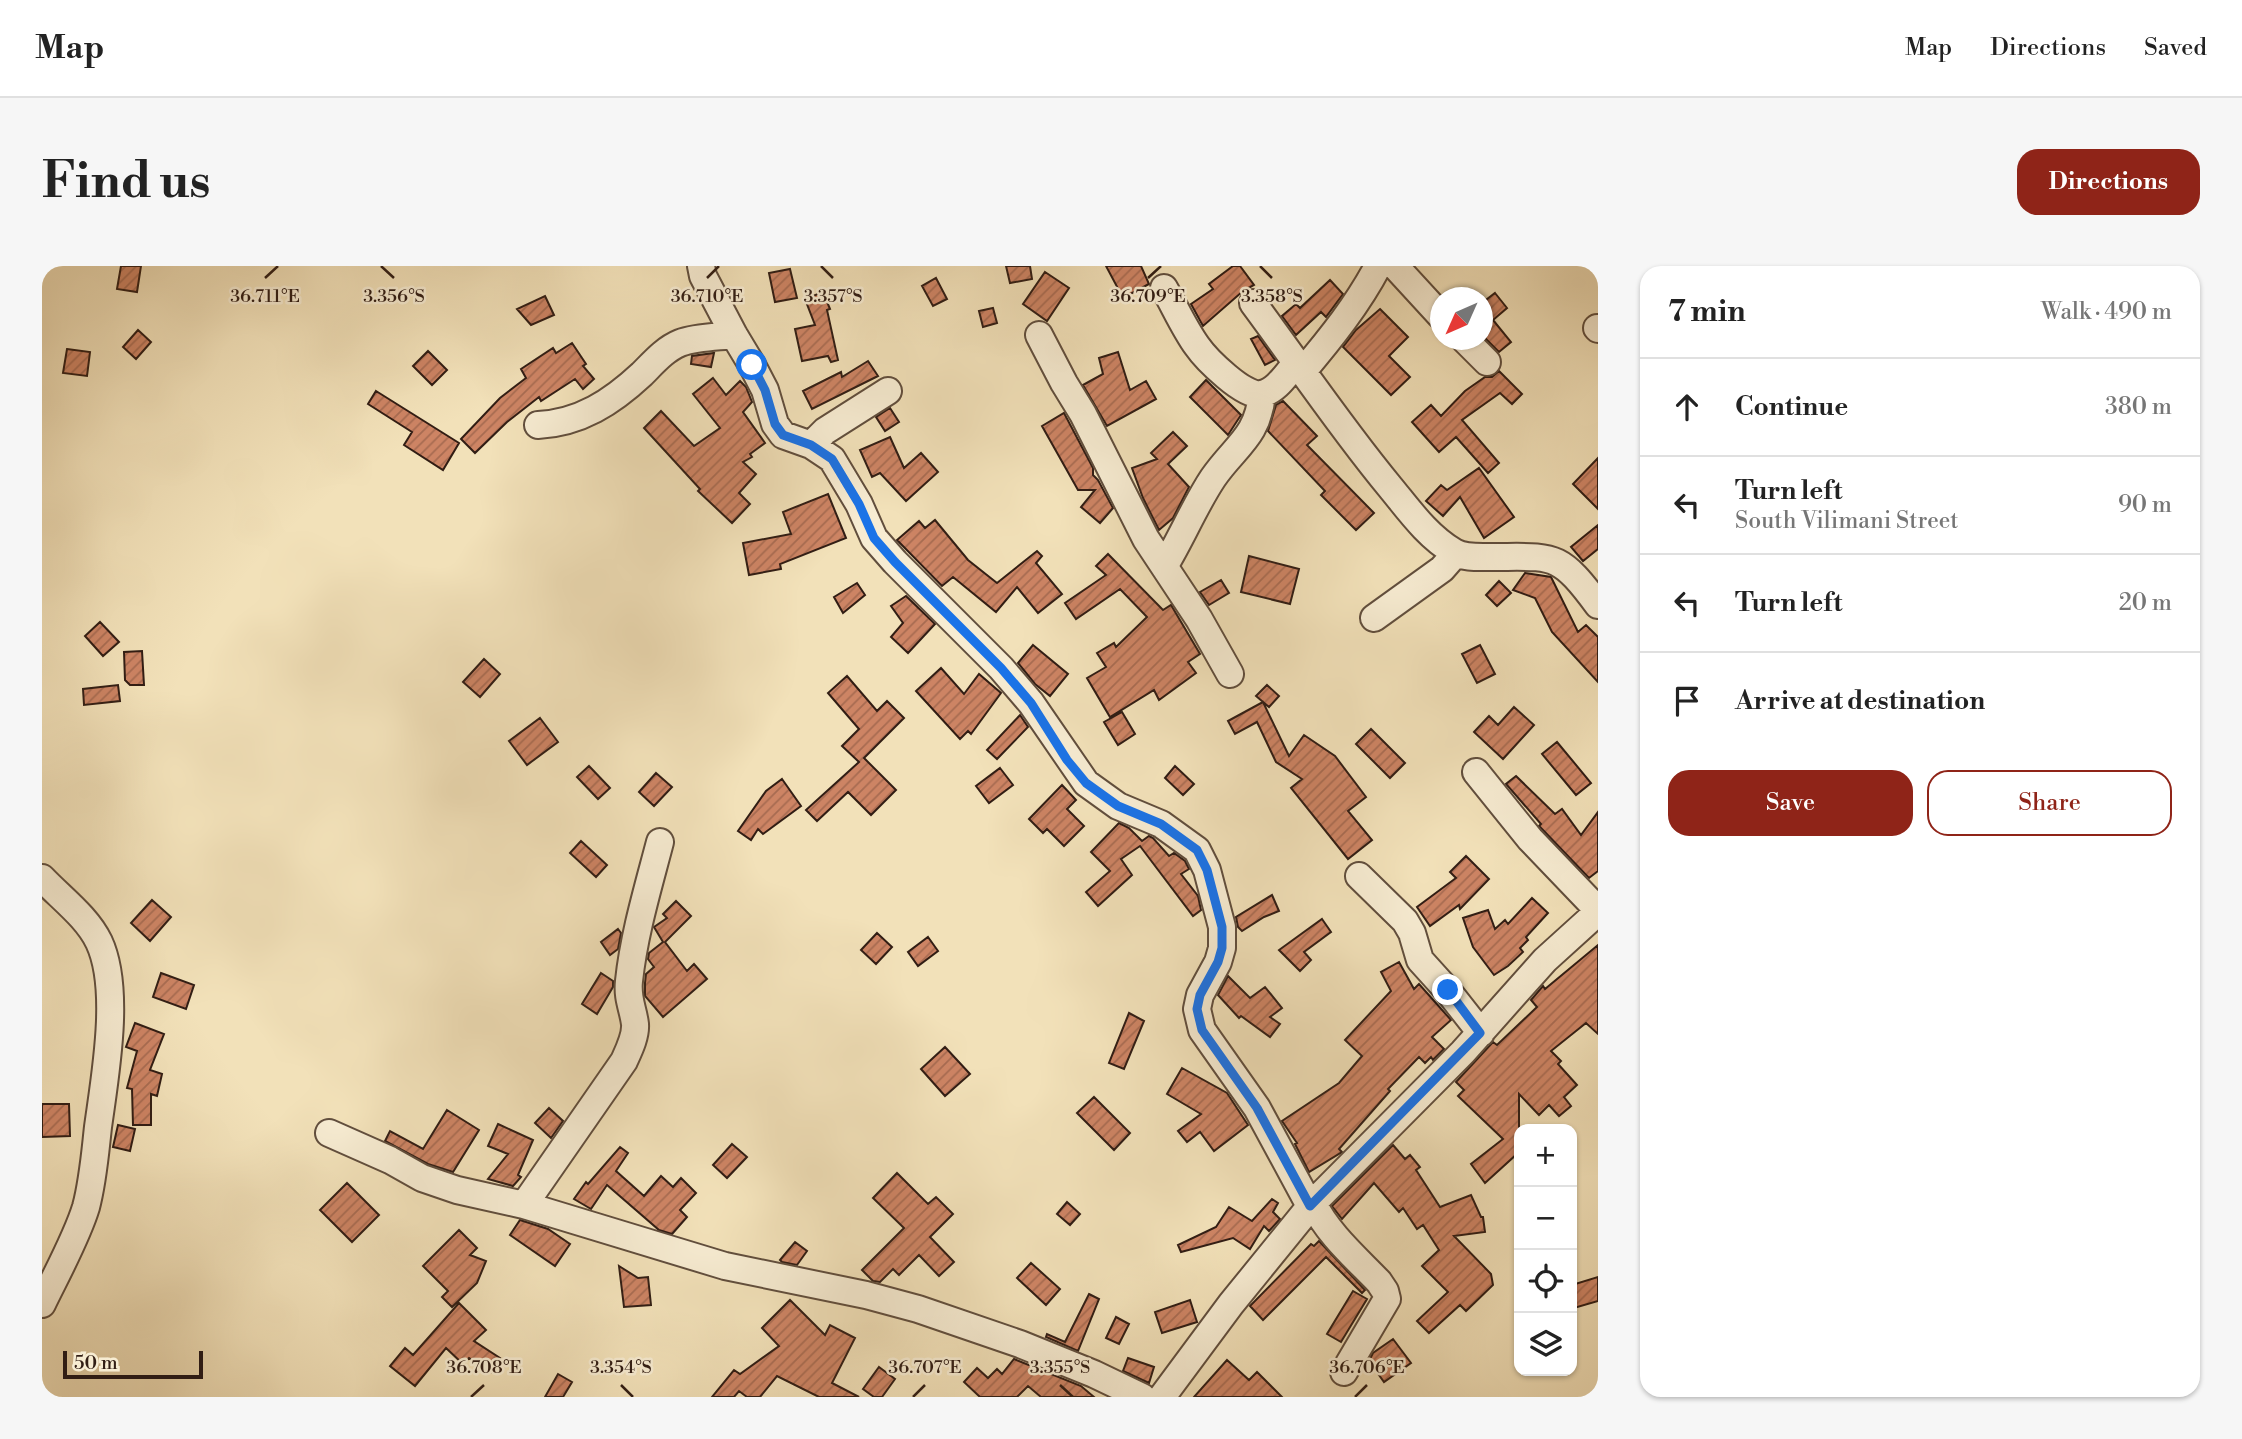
<!DOCTYPE html>
<meta charset="utf-8">
<style>
:root{--surface:#fff;--page:#f6f6f6;--text:#222;--muted:#767676;--line:#e0e0e0;--accent:#8f2418}
body{margin:0;font-family:"Libre Bodoni",serif;background:var(--page);color:var(--text)}
.controls{position:absolute;right:21px;bottom:21px;display:grid;overflow:hidden;border-radius:14px;box-shadow:0 2px 5px #0004}
.controls button{width:63px;height:63px;display:grid;place-items:center;padding:0;border:0;border-bottom:2px solid var(--line);background:var(--surface);color:var(--text);font:35px sans-serif}
.compass{position:absolute;left:1388px;top:21px;width:63px;height:63px;border-radius:50%;background:var(--surface);box-shadow:0 2px 5px #0004;rotate:225deg}
.scale{position:absolute;left:21px;bottom:18px;width:140px;box-sizing:border-box;padding-left:7px;border:4px solid #311d14;border-top:0;font-size:19px;line-height:24px;white-space:nowrap;color:#311d14;-webkit-text-stroke:5px #f7ecd2;paint-order:stroke}
.stop{position:absolute;width:21px;height:21px;margin:-16px;border:5px solid #1a73e8;border-radius:50%;background:#fff}
.stop.end{background:#1a73e8;border-color:#fff;box-shadow:0 2px 7px #0008}
.list{margin:0;padding:0;list-style:none}
h2{display:flex;justify-content:space-between;align-items:center;height:91px;margin:0;padding:0 28px;font-size:30px}
h2 small{font-size:23px;font-weight:400;color:var(--muted)}
.list li{display:grid;grid-template-columns:46px 1fr auto;gap:21px;align-items:center;box-sizing:border-box;height:98px;padding:0 28px;border-top:2px solid var(--line)}
.list b{display:block;font-size:26px;white-space:nowrap}
.list p{margin:0;font-size:23px;white-space:nowrap;color:var(--muted)}
.list em{font-size:23px;font-style:normal;color:var(--muted)}
.actions{display:flex;gap:14px;padding:21px 28px}
.actions a{flex:1;padding:16px 0;border:2px solid var(--accent);border-radius:21px;text-align:center;font-size:24px;color:var(--accent)}
.actions .main{background:var(--accent);color:#fff}
.icon{flex:none;width:38px;height:38px;fill:none;stroke:currentColor;stroke-width:2;stroke-linecap:round;stroke-linejoin:round}
.map{position:relative;flex:none;width:1556px;height:1131px;overflow:hidden;border-radius:21px}
header{display:flex;align-items:center;gap:42px;box-sizing:border-box;height:98px;padding:0 35px;background:var(--surface);border-bottom:2px solid var(--line)}
header strong{font-size:33px}
nav{display:flex;gap:38px;margin-inline-start:auto;font-size:24px}
.intro{display:flex;align-items:center;justify-content:space-between;box-sizing:border-box;height:168px;padding:0 42px}
h1{margin:0;font-size:49px}
.button{padding:18px 32px;border-radius:21px;background:var(--accent);color:#fff;font-size:24px;font-weight:700}
main{display:flex;gap:42px;padding:0 42px}
aside{flex:1;background:var(--surface);border-radius:21px;box-shadow:0 2px 5px #0004}
.map>svg:first-child{display:block}
.building{fill:url(#building-hatch);stroke:#311d14;stroke-width:2}
.lines{fill:none;stroke-linecap:round;stroke-linejoin:round}
.minor-casing{stroke:#614e3d;stroke-width:30}
.minor{stroke:#f7ecd2;stroke-width:26}
.route{stroke:#1a73e8;stroke-width:9}
.ticks{fill:none;stroke:#311d14;stroke-width:2.5}
.ticks-label{font-size:18px;text-anchor:middle;fill:#311d14;stroke:#f7ecd2;stroke-width:5;stroke-linejoin:round;paint-order:stroke}
</style>
<header>
<strong>Map</strong>
<nav><a>Map</a><a>Directions</a><a>Saved</a></nav>
</header>
<div class="intro"><h1>Find us</h1><a class="button">Directions</a></div>
<main>
<div class="map">
<svg width="1556" height="1131" viewBox="0 0 1556 1131">
<defs>
<pattern id="building-hatch" width="6" height="6" patternUnits="userSpaceOnUse" patternTransform="scale(1.75)"><rect width="6" height="6" fill="#cd8464"/><path d="M-1 1l2-2M0 6l6-6M5 7l2-2" fill="none" stroke="#a76b51"/></pattern>
</defs>
<rect width="100%" height="100%" fill="#f2e1b9"/>
<filter id="stains"><feTurbulence type="fractalNoise" baseFrequency=".00286" numOctaves="4"/><feColorMatrix values="0 0 0 0 .2 0 0 0 0 .09 0 0 0 0 .02 0 0 0 .5 -.17"/></filter>
<radialGradient id="worn" r=".72"><stop offset=".6" stop-color="#630" stop-opacity="0"/><stop offset="1" stop-color="#630" stop-opacity=".3"/></radialGradient>
<path class="building" d="M 79,0 L 99,0 L 95,26 L 75,23 Z
M 964,0 L 988,0 L 990,13 L 968,17 Z
M 1064,0 L 1099,0 L 1107,18 L 1081,32 Z
M 1191,0 L 1198,0 L 1212,19 L 1201,25 L 1161,60 L 1149,38 L 1171,23 L 1167,18 Z
M 748,3 L 755,32 L 733,36 L 727,7 Z
M 1003,6 L 1027,22 L 1005,55 L 981,38 Z
M 894,12 L 905,33 L 891,40 L 880,20 Z
M 1288,14 L 1301,28 L 1284,51 L 1279,46 L 1254,69 L 1240,50 L 1254,38 L 1258,42 Z
M 781,26 L 788,43 L 785,44 L 796,94 L 789,96 L 786,90 L 760,95 L 753,63 L 773,59 L 763,33 Z
M 1453,27 L 1465,42 L 1451,54 L 1469,76 L 1457,86 L 1440,69 L 1440,37 Z
M 503,30 L 512,49 L 489,59 L 475,43 Z
M 951,42 L 955,57 L 941,61 L 937,45 Z
M 1338,43 L 1366,71 L 1347,90 L 1368,111 L 1349,129 L 1301,81 L 1314,64 Z
M 96,64 L 109,76 L 94,93 L 81,81 Z
M 1216,70 L 1233,94 L 1223,99 L 1209,73 Z
M 530,77 L 544,98 L 541,100 L 552,113 L 541,123 L 533,113 L 499,135 L 497,131 L 465,156 L 433,187 L 419,173 L 458,132 L 484,112 L 479,103 L 511,82 L 514,87 Z
M 25,83 L 48,86 L 45,110 L 21,107 Z
M 386,85 L 405,104 L 390,119 L 371,100 Z
M 1076,86 L 1088,124 L 1104,115 L 1114,133 L 1065,160 L 1041,119 L 1061,108 L 1057,92 Z
M 672,87 L 669,101 L 649,98 L 650,90 Z
M 826,95 L 836,110 L 770,143 L 761,125 L 799,106 L 800,111 Z
M 1457,105 L 1480,128 L 1470,138 L 1458,127 L 1420,154 L 1457,197 L 1446,207 L 1414,171 L 1397,186 L 1370,156 L 1389,139 L 1399,150 L 1423,125 L 1443,111 L 1450,111 Z
M 671,112 L 684,129 L 698,115 L 704,121 L 710,136 L 701,146 L 723,177 L 708,188 L 710,191 L 701,196 L 714,208 L 697,227 L 708,238 L 690,257 L 656,225 L 658,223 L 602,162 L 619,145 L 652,180 L 678,162 L 651,128 Z
M 1164,114 L 1199,149 L 1186,169 L 1148,131 Z
M 334,125 L 417,177 L 401,204 L 362,179 L 370,166 L 326,138 Z
M 1241,135 L 1275,170 L 1265,179 L 1332,247 L 1314,264 L 1279,229 L 1283,225 L 1226,165 L 1234,139 Z
M 848,142 L 857,156 L 843,165 L 834,151 Z
M 1022,147 L 1051,202 L 1051,209 L 1056,214 L 1071,242 L 1058,257 L 1039,241 L 1053,224 L 1036,224 L 1000,160 Z
M 1131,166 L 1145,180 L 1126,198 L 1147,221 L 1131,252 L 1117,264 L 1101,232 L 1090,202 L 1115,193 L 1109,187 Z
M 848,171 L 862,202 L 879,187 L 896,206 L 864,235 L 838,207 L 830,211 L 818,184 Z
M 1556,192 L 1556,243 L 1531,218 Z
M 1437,202 L 1472,251 L 1442,272 L 1418,231 L 1401,250 L 1384,235 L 1399,219 L 1405,224 Z
M 786,228 L 804,272 L 738,298 L 739,303 L 707,309 L 701,277 L 749,268 L 741,246 Z
M 893,254 L 926,294 L 955,317 L 995,285 L 1000,290 L 994,297 L 1020,328 L 996,347 L 975,321 L 954,346 L 911,311 L 900,320 L 855,274 L 877,255 L 883,262 Z
M 1556,259 L 1556,283 L 1541,295 L 1529,281 Z
M 1066,288 L 1121,344 L 1129,339 L 1158,388 L 1146,396 L 1154,407 L 1117,434 L 1112,424 L 1068,451 L 1045,412 L 1064,401 L 1055,387 L 1072,377 L 1074,381 L 1105,351 L 1078,323 L 1034,353 L 1023,337 L 1064,309 L 1054,300 Z
M 1207,290 L 1257,303 L 1248,338 L 1199,326 Z
M 1483,307 L 1509,311 L 1536,366 L 1544,359 L 1556,371 L 1556,416 L 1510,366 L 1493,332 L 1471,324 Z
M 1179,314 L 1187,327 L 1167,339 L 1158,326 Z
M 1457,315 L 1469,327 L 1455,340 L 1444,329 Z
M 815,317 L 823,329 L 801,347 L 792,331 Z
M 864,330 L 893,358 L 866,387 L 849,371 L 861,357 L 849,340 Z
M 58,356 L 77,376 L 61,390 L 43,370 Z
M 991,379 L 1026,408 L 1008,430 L 993,418 L 976,397 Z
M 1438,379 L 1453,408 L 1435,417 L 1420,388 Z
M 100,385 L 102,419 L 88,419 L 83,414 L 82,386 Z
M 442,393 L 458,408 L 438,431 L 421,416 Z
M 899,402 L 922,428 L 937,408 L 959,427 L 929,468 L 926,465 L 918,473 L 874,425 Z
M 805,410 L 835,445 L 845,435 L 862,452 L 822,492 L 854,524 L 829,549 L 806,526 L 775,555 L 764,544 L 817,496 L 800,480 L 817,463 L 786,427 Z
M 76,419 L 78,435 L 42,439 L 41,423 Z
M 1225,419 L 1237,430 L 1227,441 L 1214,430 Z
M 1221,436 L 1247,490 L 1262,469 L 1293,490 L 1324,531 L 1306,545 L 1330,574 L 1306,593 L 1249,522 L 1260,513 L 1234,496 L 1215,456 L 1193,468 L 1186,455 Z
M 1472,441 L 1492,459 L 1461,493 L 1432,466 L 1447,450 L 1456,459 Z
M 1080,446 L 1093,468 L 1076,479 L 1062,456 Z
M 978,449 L 986,461 L 955,493 L 945,484 Z
M 498,452 L 516,476 L 485,499 L 467,475 Z
M 1329,463 L 1363,497 L 1348,512 L 1314,478 Z
M 1515,476 L 1549,517 L 1534,529 L 1500,488 Z
M 547,500 L 568,522 L 556,533 L 535,511 Z
M 1133,500 L 1152,518 L 1141,529 L 1123,512 Z
M 958,502 L 971,519 L 947,537 L 934,520 Z
M 614,507 L 630,521 L 612,540 L 597,526 Z
M 1474,510 L 1513,548 L 1520,543 L 1539,569 L 1556,546 L 1556,605 L 1547,612 L 1500,563 L 1497,560 L 1499,558 L 1464,518 Z
M 740,513 L 759,540 L 721,568 L 716,563 L 709,574 L 696,565 L 724,525 Z
M 1020,519 L 1034,534 L 1025,543 L 1042,560 L 1022,580 L 1005,563 L 1001,567 L 987,553 Z
M 1077,557 L 1087,562 L 1100,575 L 1107,570 L 1111,572 L 1127,590 L 1132,587 L 1143,595 L 1147,603 L 1139,608 L 1156,630 L 1159,644 L 1151,650 L 1098,580 L 1079,593 L 1090,609 L 1056,640 L 1044,626 L 1068,605 L 1049,586 Z
M 539,575 L 565,599 L 554,611 L 528,587 Z
M 1424,590 L 1447,613 L 1418,643 L 1417,639 L 1388,660 L 1375,641 L 1414,612 L 1408,606 Z
M 1230,629 L 1237,645 L 1222,651 L 1200,665 L 1196,661 L 1194,651 Z
M 1490,632 L 1506,647 L 1484,671 L 1486,674 L 1478,682 L 1481,686 L 1466,700 L 1452,709 L 1431,681 L 1421,652 L 1446,644 L 1453,663 L 1463,654 L 1466,658 Z
M 110,634 L 129,651 L 108,675 L 89,657 Z
M 634,635 L 649,650 L 623,676 L 645,705 L 652,698 L 665,713 L 621,751 L 603,730 L 603,717 L 604,708 L 612,701 L 606,693 L 607,687 L 621,676 L 612,661 L 625,652 L 621,648 Z
M 1280,653 L 1289,666 L 1262,686 L 1269,694 L 1258,705 L 1237,684 Z
M 576,663 L 579,667 L 576,683 L 568,689 L 559,676 Z
M 835,667 L 850,681 L 834,698 L 819,684 Z
M 886,671 L 896,685 L 876,700 L 866,686 Z
M 1556,679 L 1556,768 L 1544,757 L 1509,785 L 1519,795 L 1516,798 L 1535,819 L 1522,831 L 1529,840 L 1517,850 L 1507,839 L 1497,849 L 1477,828 L 1477,890 L 1475,888 L 1443,917 L 1429,898 L 1461,873 L 1416,830 L 1422,824 L 1414,816 L 1451,776 L 1455,779 L 1495,741 L 1489,734 L 1501,720 L 1503,723 Z
M 1357,696 L 1372,723 L 1377,718 L 1409,754 L 1390,771 L 1402,783 L 1391,794 L 1389,791 L 1383,797 L 1377,791 L 1346,823 L 1348,825 L 1297,883 L 1300,886 L 1267,906 L 1253,878 L 1255,877 L 1240,855 L 1297,817 L 1320,790 L 1303,774 L 1349,725 L 1339,706 Z
M 119,707 L 152,719 L 144,743 L 111,731 Z
M 559,707 L 571,715 L 571,721 L 555,748 L 540,738 Z
M 1186,710 L 1208,732 L 1223,721 L 1240,742 L 1228,751 L 1238,758 L 1228,771 L 1199,750 L 1197,752 L 1176,729 Z
M 1087,747 L 1102,755 L 1082,803 L 1067,797 Z
M 93,757 L 122,768 L 108,804 L 120,808 L 115,830 L 109,828 L 109,859 L 91,859 L 90,823 L 85,822 L 95,785 L 84,781 Z
M 903,781 L 928,808 L 903,830 L 879,803 Z
M 1140,802 L 1185,827 L 1206,859 L 1172,885 L 1158,866 L 1145,876 L 1136,865 L 1159,848 L 1125,828 Z
M 1052,831 L 1088,867 L 1072,884 L 1035,847 Z
M 0,838 L 27,838 L 28,870 L 0,871 Z
M 507,842 L 521,855 L 509,872 L 493,857 Z
M 405,844 L 437,864 L 411,906 L 386,898 L 343,875 L 348,865 L 381,883 Z
M 456,858 L 491,874 L 476,909 L 479,911 L 471,920 L 446,913 L 466,888 L 446,880 Z
M 76,859 L 93,863 L 88,885 L 71,881 Z
M 690,878 L 705,891 L 685,912 L 671,899 Z
M 1351,879 L 1363,893 L 1368,889 L 1378,901 L 1374,904 L 1398,941 L 1429,929 L 1439,951 L 1441,951 L 1443,966 L 1412,970 L 1449,1008 L 1451,1019 L 1424,1045 L 1418,1039 L 1387,1067 L 1375,1055 L 1406,1026 L 1380,1000 L 1397,984 L 1381,959 L 1375,963 L 1361,942 L 1357,946 L 1332,917 L 1300,953 L 1290,940 Z
M 578,881 L 586,887 L 574,905 L 602,930 L 619,910 L 631,921 L 639,912 L 654,927 L 638,944 L 645,951 L 630,968 L 617,964 L 565,919 L 549,943 L 532,933 L 544,916 L 546,918 Z
M 855,907 L 886,938 L 894,931 L 911,948 L 888,971 L 912,996 L 897,1010 L 877,989 L 857,1009 L 851,1003 L 838,1016 L 831,1015 L 820,1004 L 862,962 L 831,932 Z
M 305,917 L 337,949 L 310,976 L 278,944 Z
M 1230,933 L 1236,937 L 1231,946 L 1238,953 L 1227,965 L 1222,960 L 1208,983 L 1191,972 L 1139,986 L 1136,979 L 1174,961 L 1187,941 L 1210,955 Z
M 1025,936 L 1038,948 L 1028,959 L 1015,948 Z
M 478,954 L 506,963 L 528,978 L 513,1000 L 468,969 Z
M 417,964 L 435,982 L 428,989 L 444,995 L 435,1017 L 410,1041 L 400,1031 L 406,1025 L 381,1000 Z
M 1277,975 L 1323,1024 L 1320,1027 L 1284,991 L 1221,1054 L 1208,1040 L 1269,978 L 1272,980 Z
M 753,976 L 765,985 L 755,999 L 740,996 L 738,994 Z
M 989,997 L 1018,1023 L 1004,1039 L 975,1012 Z
M 577,1000 L 596,1012 L 606,1011 L 609,1039 L 582,1041 Z
M 1556,1011 L 1556,1035 L 1532,1042 L 1530,1019 Z
M 1311,1025 L 1325,1033 L 1299,1076 L 1285,1068 Z
M 1047,1028 L 1057,1033 L 1036,1085 L 1004,1071 L 1005,1068 L 1023,1076 Z
M 748,1034 L 783,1069 L 788,1059 L 813,1072 L 790,1117 L 817,1131 L 777,1131 L 735,1110 L 718,1131 L 705,1131 L 697,1125 L 692,1131 L 670,1131 L 692,1104 L 698,1108 L 737,1080 L 720,1062 Z
M 1148,1034 L 1155,1056 L 1120,1067 L 1113,1046 Z
M 417,1037 L 444,1064 L 432,1075 L 458,1092 L 449,1106 L 427,1092 L 421,1098 L 404,1082 L 373,1120 L 348,1100 L 363,1082 L 371,1089 Z
M 1074,1051 L 1087,1058 L 1077,1078 L 1064,1072 Z
M 1351,1073 L 1369,1097 L 1342,1116 L 1327,1095 L 1331,1087 Z
M 1086,1092 L 1112,1101 L 1107,1117 L 1081,1105 Z
M 972,1093 L 1039,1120 L 1052,1131 L 999,1131 L 986,1120 L 975,1131 L 938,1131 L 922,1116 L 935,1102 L 946,1112 L 955,1103 L 960,1108 Z
M 1185,1094 L 1207,1114 L 1215,1106 L 1240,1131 L 1152,1131 Z
M 837,1101 L 853,1113 L 840,1131 L 832,1131 L 821,1123 Z
M 516,1108 L 530,1116 L 521,1131 L 503,1131 Z"/>
<g class="lines">
<defs>
<path id="minor" d="M 659,0 L 661,10 L 692,69 L 710,99 L 723,124 L 733,158 L 741,169 L 769,179 L 790,193 L 817,238 L 832,272 L 853,296 L 959,402 L 989,437 L 1044,517 L 1076,540 L 1119,558 L 1155,584 L 1165,604 L 1180,661 L 1180,682 L 1176,696 L 1158,729 L 1155,743 L 1160,764 L 1215,842 L 1268,940
M 1353,0 L 1398,49
M 1122,22 C 1133,41 1142,62 1155,80 C 1164,93 1203,132 1219,128 C 1235,125 1245,107 1255,96
M 1211,37 C 1257,99 1299,162 1348,221 C 1367,244 1385,270 1412,286 C 1422,292 1436,291 1448,291 C 1512,291 1516,285 1556,339
M 1555,62 L 1556,63
M 997,69 L 1022,117 L 1041,148 L 1104,273 L 1157,353 L 1188,408
M 1423,74 L 1445,96
M 1261,105 C 1289,72 1316,38 1336,0
M 496,159 C 538,157 570,136 600,108 C 611,97 623,83 638,77 C 654,71 675,71 692,69
M 769,179 L 783,165 L 846,125
M 1123,299 C 1140,271 1153,239 1171,212 C 1193,180 1216,171 1220,128
M 1332,352 L 1400,303 L 1414,287
M 1434,506 L 1488,573 L 1556,644
M 1317,610 L 1363,655 L 1370,667 L 1378,694 L 1406,725 L 1439,767
M 0,612 C 19,632 45,651 57,676 C 79,723 63,810 56,861 C 53,888 51,915 44,941 C 35,971 14,1009 0,1038
M 287,867 L 348,894 L 380,912 L 415,924 L 482,939 L 683,1000 L 824,1029 L 876,1043 L 978,1078 L 1052,1108 L 1100,1131
M 1271,937 C 1286,968 1313,991 1337,1016 L 1343,1025 L 1345,1033 L 1302,1106
M 482,939 L 582,795 C 587,784 594,770 593,758 C 591,742 585,733 587,715 C 592,668 606,622 618,576
M 1120,1131 L 1189,1038 L 1271,937 L 1421,786 L 1503,694 L 1556,646"/>
</defs>
<use href="#minor" class="minor-casing"/>
<use href="#minor" class="minor"/>
</g>
<g class="lines">
<path class="route" d="M 710,99 L 723,124 L 733,158 L 741,169 L 769,179 L 790,193 L 817,238 L 832,272 L 853,296 L 959,402 L 989,437 L 1025,494 L 1044,517 L 1076,540 L 1119,558 L 1155,584 L 1165,604 L 1180,661 L 1180,682 L 1176,696 L 1158,729 L 1155,743 L 1160,764 L 1215,842 L 1268,940 L 1438,767 L 1406,724"/>
</g>
<path class="ticks" d="M 339,0 L 352,12M 779,0 L 791,12M 1218,0 L 1230,12M 223,12 L 236,0M 665,12 L 677,0M 1106,12 L 1119,0M 579,1119 L 591,1131M 1018,1119 L 1031,1131M 429,1131 L 442,1119M 871,1131 L 883,1119M 1313,1131 L 1325,1119"/>
<g class="ticks-label">
<text x="223" y="36">36.711°E</text>
<text x="352" y="36">3.356°S</text>
<text x="665" y="36">36.710°E</text>
<text x="791" y="36">3.357°S</text>
<text x="1106" y="36">36.709°E</text>
<text x="1230" y="36">3.358°S</text>
<text x="442" y="1107">36.708°E</text>
<text x="579" y="1107">3.354°S</text>
<text x="883" y="1107">36.707°E</text>
<text x="1018" y="1107">3.355°S</text>
<text x="1325" y="1107">36.706°E</text>
</g>
<rect width="100%" height="100%" filter="url(#stains)"/>
<rect width="100%" height="100%" fill="url(#worn)"/>
</svg>
<div class="controls">
<button>+</button>
<button>−</button>
<button><svg class="icon" aria-label="locate" viewBox="0 0 24 24"><circle cx="12" cy="12" r="6"/><path d="M12 2v4M12 18v4M2 12h4M18 12h4"/></svg></button>
<button><svg class="icon" aria-label="layers" viewBox="0 0 24 24"><path d="M12 4l9 5-9 5-9-5zM3 14l9 5 9-5"/></svg></button>
</div>
<svg class="compass" viewBox="-18 -18 36 36"><path d="M0-13l5 13h-10z" fill="#e53935"/><path d="M0 13l5-13h-10z" fill="#767676"/></svg>
<div class="scale">50 m</div>
<div class="stop" style="left:710px;top:99px"></div>
<div class="stop end" style="left:1406px;top:724px"></div>
</div>
<aside>
<h2>7 min<small>Walk · 490 m</small></h2>
<ul class="list">
<li><svg class="icon" aria-label="ahead" viewBox="0 0 24 24"><path d="M12 20V5M6 11l6-6 6 6"/></svg><div><b>Continue</b></div><em>380 m</em></li>
<li><svg class="icon" aria-label="left" viewBox="0 0 24 24"><path d="M17 20v-9H6M10 6l-5 5 5 5"/></svg><div><b>Turn left</b><p>South Vilimani Street</p></div><em>90 m</em></li>
<li><svg class="icon" aria-label="left" viewBox="0 0 24 24"><path d="M17 20v-9H6M10 6l-5 5 5 5"/></svg><div><b>Turn left</b></div><em>20 m</em></li>
<li><svg class="icon" aria-label="arrive" viewBox="0 0 24 24"><path d="M6 21V4h12l-3 4 3 4H6"/></svg><div><b>Arrive at destination</b></div></li>
</ul>
<div class="actions"><a class="main">Save</a><a>Share</a></div>
</aside>
</main>
